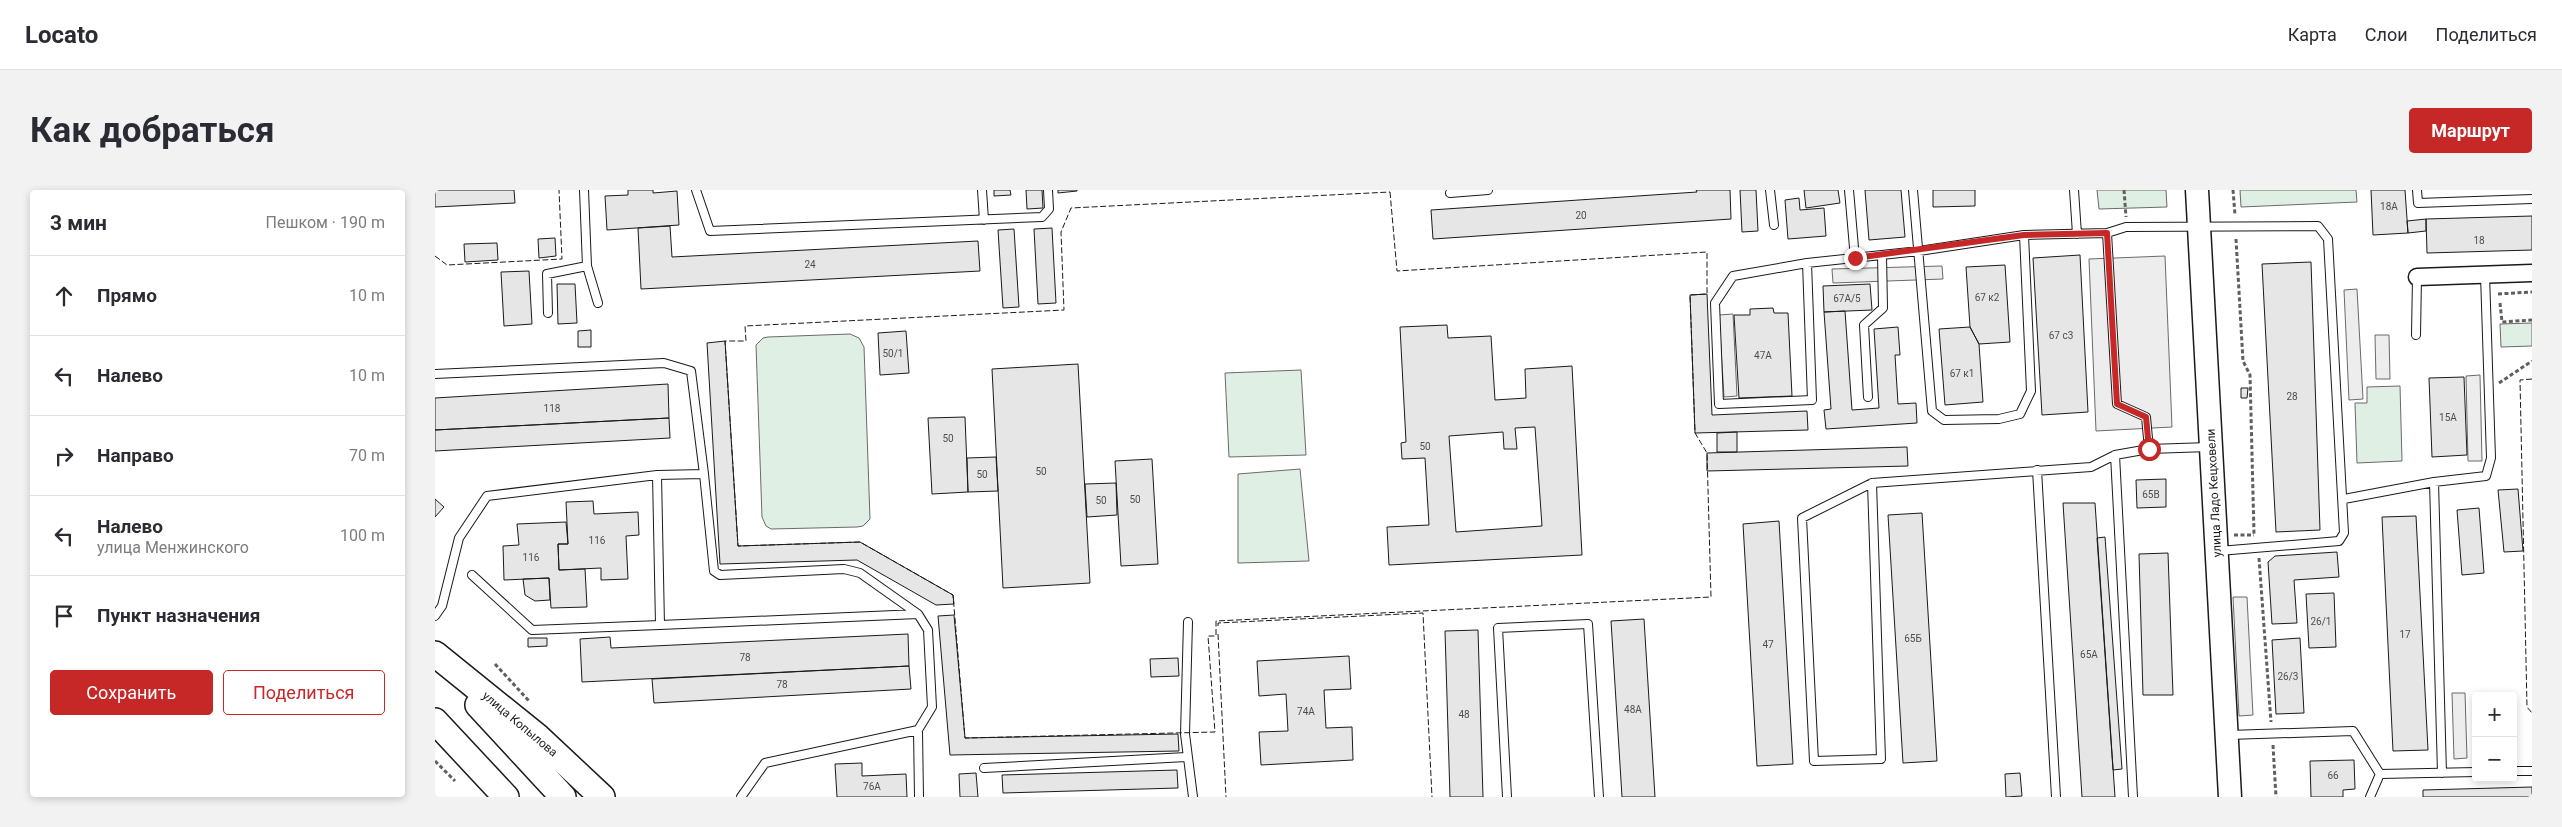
<!DOCTYPE html>
<html lang="ru">
<meta charset="utf-8">
<style>
:root{--surface:#fff;--page:#f2f2f3;--text:#2b2b33;--muted:#7c7c81;--line:#e1e1e2;--accent:#c62828}
body{margin:0;font-family:Roboto,sans-serif;background:var(--page);color:var(--text)}
.controls{position:absolute;right:15px;bottom:15px;display:grid;overflow:hidden;border-radius:5px;box-shadow:0 2px 8px #0003}
.controls button{width:45px;height:45px;display:grid;place-items:center;padding:0;border:0;border-bottom:1px solid var(--line);background:var(--surface);color:var(--text);font:25px sans-serif}
.stop{position:absolute;width:15px;height:15px;margin:-11px;border:4px solid #c62828;border-radius:50%;background:#fff}
.stop.end{background:#c62828;border-color:#fff;box-shadow:0 1px 5px #0008}
.list{margin:0;padding:0;list-style:none}
h2{display:flex;justify-content:space-between;align-items:center;height:65px;margin:0;padding:0 20px;font-size:21px}
h2 small{font-size:16px;font-weight:400;color:var(--muted)}
.list li{display:grid;grid-template-columns:32px 1fr auto;gap:15px;align-items:center;box-sizing:border-box;height:80px;padding:0 20px;border-top:1px solid var(--line)}
.list b{display:block;font-size:19px;white-space:nowrap}
.list p{margin:0;font-size:16px;white-space:nowrap;color:var(--muted)}
.list em{font-size:16px;font-style:normal;color:var(--muted)}
.actions{display:flex;gap:10px;padding:15px 20px}
.actions a{flex:1;padding:11px 0;border:1px solid var(--accent);border-radius:5px;text-align:center;font-size:18px;color:var(--accent)}
.actions .main{background:var(--accent);color:#fff}
.icon{flex:none;width:28px;height:28px;fill:none;stroke:currentColor;stroke-width:2;stroke-linecap:round;stroke-linejoin:round}
.map{position:relative;flex:none;width:2097px;height:607px;overflow:hidden;border-radius:5px}
header{display:flex;align-items:center;gap:30px;box-sizing:border-box;height:70px;padding:0 25px;background:var(--surface);border-bottom:1px solid var(--line)}
header strong{font-size:24px}
nav{display:flex;gap:28px;margin-inline-start:auto;font-size:18px}
.intro{display:flex;align-items:center;justify-content:space-between;box-sizing:border-box;height:120px;padding:0 30px}
h1{margin:0;font-size:35px}
.button{padding:12px 22px;border-radius:5px;background:var(--accent);color:#fff;font-size:18px;font-weight:700}
main{display:flex;gap:30px;padding:0 30px}
aside{flex:1;background:var(--surface);border-radius:5px;box-shadow:0 2px 8px #0003}
.map>svg:first-child{display:block}
.green{fill:#e0efe3;stroke:#6a6a6a}
.parking{fill:#ededed;stroke:#6a6a6a}
.building{fill:#e6e6e6;stroke:#1a1a1a;fill-rule:evenodd}
.lines{fill:none;stroke-linecap:round;stroke-linejoin:round}
.lane-casing{stroke:#1a1a1a;stroke-width:10}
.street-casing{stroke:#1a1a1a;stroke-width:19}
.secondary-casing{stroke:#1a1a1a;stroke-width:25}
.primary-casing{stroke:#1a1a1a;stroke-width:28}
.path{stroke:#5f5f5f;stroke-width:3;stroke-dasharray:4 2.5;stroke-linecap:butt}
.lane{stroke:#fff;stroke-width:8}
.street{stroke:#fff;stroke-width:16}
.secondary{stroke:#fff;stroke-width:22}
.primary{stroke:#fff;stroke-width:25}
.fence{stroke:#1a1a1a;stroke-width:1;stroke-dasharray:6 2.5;stroke-linecap:butt}
.route{stroke:#c62828;stroke-width:6}
.labels{text-anchor:middle;stroke-width:4;stroke-linejoin:round;paint-order:stroke}
.number-label{font-size:10px;fill:#4d4d4d}
.street-label{font-size:12px;fill:#1a1a1a;stroke:#fff}
</style>
<header>
<strong>Locato</strong>
<nav><a>Карта</a><a>Слои</a><a>Поделиться</a></nav>
</header>
<div class="intro"><h1>Как добраться</h1><a class="button">Маршрут</a></div>
<main>
<aside>
<h2>3 мин<small>Пешком · 190 m</small></h2>
<ul class="list">
<li><svg class="icon" aria-label="ahead" viewBox="0 0 24 24"><path d="M12 20V5M6 11l6-6 6 6"/></svg><div><b>Прямо</b></div><em>10 m</em></li>
<li><svg class="icon" aria-label="left" viewBox="0 0 24 24"><path d="M17 20v-9H6M10 6l-5 5 5 5"/></svg><div><b>Налево</b></div><em>10 m</em></li>
<li><svg class="icon" aria-label="right" viewBox="0 0 24 24"><path d="M7 20v-9h11M14 6l5 5-5 5"/></svg><div><b>Направо</b></div><em>70 m</em></li>
<li><svg class="icon" aria-label="left" viewBox="0 0 24 24"><path d="M17 20v-9H6M10 6l-5 5 5 5"/></svg><div><b>Налево</b><p>улица Менжинского</p></div><em>100 m</em></li>
<li><svg class="icon" aria-label="arrive" viewBox="0 0 24 24"><path d="M6 21V4h12l-3 4 3 4H6"/></svg><div><b>Пункт назначения</b></div></li>
</ul>
<div class="actions"><a class="main">Сохранить</a><a>Поделиться</a></div>
</aside>
<div class="map">
<svg width="2097" height="607" viewBox="0 0 2097 607">
<rect width="100%" height="100%" fill="#fff"/>
<path class="green" d="M 1662,0 L 1731,0 L 1732,17 L 1664,19 Z
M 1805,0 L 1921,0 L 1922,12 L 1806,17 Z
M 2097,133 L 2097,156 L 2066,157 L 2065,134 Z
M 415,144 L 424,148 L 429,157 L 435,329 L 428,336 L 422,337 L 336,339 L 331,336 L 327,327 L 321,155 L 328,148 L 333,147 Z
M 866,180 L 871,265 L 794,267 L 790,183 Z
M 1965,196 L 1967,271 L 1922,273 L 1920,213 L 1932,213 L 1932,197 Z
M 865,279 L 874,371 L 803,373 L 803,284 Z"/>
<path class="parking" d="M 1730,66 L 1737,237 L 1661,241 L 1654,69 Z
M 1507,76 L 1508,89 L 1398,93 L 1397,79 Z
M 1922,99 L 1928,209 L 1914,210 L 1909,100 Z
M 1298,124 L 1302,206 L 1289,207 L 1284,125 Z
M 1940,145 L 1954,145 L 1955,189 L 1941,189 Z
M 2045,185 L 2047,271 L 2033,271 L 2031,186 Z
M 1798,407 L 1812,407 L 1818,525 L 1804,526 Z
M 2017,503 L 2030,503 L 2032,568 L 2019,569 Z"/>
<path class="building" d="M 0,0 L 79,0 L 80,13 L 0,17 Z
M 193,0 L 218,0 L 218,3 L 242,1 L 244,35 L 172,40 L 170,6 L 193,5 Z
M 559,0 L 575,0 L 576,5 L 559,6 Z
M 591,0 L 607,0 L 608,18 L 592,19 Z
M 623,0 L 642,0 L 642,1 L 623,3 Z
M 1261,0 L 1295,0 L 1296,29 L 998,49 L 996,20 L 1262,2 Z
M 1305,0 L 1321,0 L 1323,41 L 1307,42 Z
M 1369,0 L 1403,0 L 1405,13 L 1371,18 Z
M 1430,0 L 1466,0 L 1470,47 L 1434,50 Z
M 1498,0 L 1540,0 L 1540,16 L 1498,17 Z
M 1936,0 L 1970,0 L 1973,43 L 1938,45 Z
M 1364,8 L 1365,20 L 1389,18 L 1391,46 L 1353,49 L 1350,10 Z
M 2097,26 L 2097,60 L 1992,63 L 1991,29 Z
M 1991,29 L 1991,41 L 1973,43 L 1972,31 Z
M 235,36 L 237,67 L 543,51 L 545,81 L 206,99 L 203,38 Z
M 617,38 L 621,113 L 603,114 L 599,39 Z
M 579,39 L 584,117 L 568,118 L 563,40 Z
M 120,48 L 121,66 L 104,68 L 103,49 Z
M 62,53 L 63,70 L 30,72 L 29,54 Z
M 1645,65 L 1653,222 L 1607,225 L 1598,68 Z
M 1876,72 L 1885,340 L 1841,342 L 1827,74 Z
M 1570,75 L 1575,152 L 1544,154 L 1535,137 L 1531,77 Z
M 94,81 L 97,134 L 69,136 L 66,82 Z
M 122,94 L 140,94 L 142,133 L 123,134 Z
M 1435,94 L 1437,120 L 1389,122 L 1388,96 Z
M 1272,104 L 1277,225 L 1372,221 L 1373,240 L 1260,243 L 1255,105 Z
M 1338,118 L 1339,123 L 1353,123 L 1357,206 L 1304,208 L 1299,125 L 1315,125 L 1315,119 Z
M 1410,121 L 1417,220 L 1444,218 L 1439,139 L 1463,137 L 1465,165 L 1460,165 L 1463,214 L 1481,213 L 1482,233 L 1391,239 L 1389,220 L 1396,219 L 1389,122 Z
M 1012,135 L 1013,148 L 1056,146 L 1060,210 L 1091,208 L 1090,179 L 1137,176 L 1147,365 L 954,375 L 952,337 L 994,335 L 990,268 L 967,269 L 966,253 L 971,252 L 965,137 ZM 1100,237 L 1107,336 L 1021,342 L 1014,246 L 1068,242 L 1069,259 L 1082,259 L 1080,238 Z
M 1535,137 L 1544,154 L 1548,212 L 1510,215 L 1504,139 Z
M 156,140 L 156,157 L 143,157 L 143,141 Z
M 471,141 L 474,183 L 445,185 L 443,143 Z
M 290,151 L 303,356 L 425,352 L 518,405 L 519,414 L 501,415 L 422,370 L 285,374 L 272,153 Z
M 643,174 L 655,393 L 568,398 L 557,179 Z
M 2029,187 L 2032,265 L 1997,267 L 1994,188 Z
M 233,194 L 234,228 L 0,240 L 0,208 Z
M 1806,198 L 1813,198 L 1812,208 L 1806,208 Z
M 530,227 L 533,302 L 497,304 L 493,228 Z
M 234,228 L 235,248 L 0,261 L 0,240 Z
M 1302,242 L 1302,262 L 1282,262 L 1282,243 Z
M 1472,257 L 1473,276 L 1272,281 L 1272,263 Z
M 561,267 L 563,301 L 533,302 L 532,268 Z
M 717,269 L 723,374 L 686,376 L 680,271 Z
M 1731,289 L 1731,317 L 1702,318 L 1701,290 Z
M 681,293 L 682,325 L 652,327 L 650,294 Z
M 2083,299 L 2088,361 L 2069,362 L 2063,300 Z
M 0,309 L 9,317 L 0,327 Z
M 158,311 L 159,324 L 203,322 L 204,345 L 191,346 L 193,389 L 166,390 L 166,378 L 124,380 L 123,354 L 133,354 L 131,312 Z
M 1628,313 L 1660,313 L 1680,607 L 1647,607 Z
M 2044,318 L 2049,383 L 2027,385 L 2022,320 Z
M 1487,323 L 1502,571 L 1468,573 L 1453,325 Z
M 1981,326 L 1993,560 L 1958,561 L 1947,327 Z
M 1344,331 L 1358,574 L 1322,576 L 1308,334 Z
M 131,332 L 133,354 L 123,354 L 124,380 L 150,379 L 152,417 L 116,418 L 114,388 L 69,390 L 68,356 L 84,355 L 82,334 Z
M 1670,347 L 1687,579 L 1678,580 L 1662,348 Z
M 1902,362 L 1904,387 L 1859,390 L 1862,433 L 1837,434 L 1833,372 L 1840,366 Z
M 1733,363 L 1738,505 L 1708,505 L 1704,364 Z
M 114,388 L 115,410 L 100,411 L 90,405 L 88,389 Z
M 1899,403 L 1901,457 L 1874,458 L 1871,404 Z
M 519,425 L 530,548 L 743,544 L 744,561 L 515,565 L 503,426 Z
M 1209,429 L 1220,607 L 1187,607 L 1176,431 Z
M 1043,440 L 1048,607 L 1015,607 L 1010,441 Z
M 473,444 L 474,476 L 147,492 L 145,449 L 175,447 L 176,458 Z
M 93,448 L 112,448 L 112,456 L 93,457 Z
M 1865,448 L 1869,523 L 1841,524 L 1837,450 Z
M 914,466 L 916,499 L 889,500 L 891,538 L 917,537 L 918,570 L 826,575 L 824,542 L 853,541 L 851,504 L 824,506 L 822,471 Z
M 743,468 L 744,486 L 716,487 L 715,469 Z
M 474,476 L 476,499 L 219,513 L 217,489 Z
M 1919,570 L 1920,599 L 1908,600 L 1908,607 L 1876,607 L 1875,571 Z
M 427,573 L 427,586 L 471,584 L 472,607 L 402,607 L 400,574 Z
M 742,580 L 743,598 L 568,603 L 567,585 Z
M 541,583 L 543,607 L 525,607 L 524,584 Z
M 1585,583 L 1587,606 L 1571,607 L 1570,584 Z
M 2097,597 L 2097,607 L 1988,607 L 1988,600 Z"/>
<g class="lines">
<defs>
<path id="lane" d="M 149,0 L 152,76 L 163,113
M 261,0 L 275,41 L 607,27 L 614,19 L 613,0
M 547,0 L 549,30
M 1335,0 L 1339,35
M 1414,0 L 1420,69
M 1478,0 L 1497,221 L 1509,230 L 1564,229 L 1585,224 L 1596,201 L 1589,45
M 1639,0 L 1642,44
M 1982,0 L 1983,13 L 2097,9
M 1015,3 L 1053,0
M 1672,43 L 1682,214 L 1711,227 L 1714,259
M 1372,73 L 1298,86 L 1280,113 L 1284,214 L 1377,210 L 1372,73 L 1484,61 L 1589,45 L 1672,43 L 1691,37 L 1883,36 L 1893,49 L 1909,343 L 1904,351 L 1784,361
M 113,123 L 112,84 L 152,76
M 1981,145 L 1982,87
M 0,184 L 229,173 L 256,181 L 269,284 L 222,285 L 52,306 L 24,348 L 7,416 L 0,426
M 1433,207 L 1429,135 L 1448,118 L 1447,65
M 1680,265 L 1698,607
M 1602,280 L 1621,607
M 269,284 L 279,381 L 285,385 L 409,379 L 425,383 L 483,424
M 222,285 L 225,435 L 483,424 L 493,440 L 497,517 L 483,540 L 330,573 L 306,607
M 1999,292 L 2007,583
M 1437,293 L 1367,328 L 1379,571 L 1446,569 L 1437,293 L 1656,277 L 1680,265 L 1714,259 L 1774,257
M 1909,309 L 1999,292 L 2051,286 L 2056,268 L 2050,85
M 37,385 L 97,440 L 225,435
M 753,432 L 750,544 L 758,607
M 483,540 L 484,607
M 1794,545 L 1918,541 L 1945,584 L 1935,607
M 549,578 L 751,567
M 2078,581 L 2097,581
M 1945,584 L 2041,582
M 1072,607 L 1063,438 L 1153,434 L 1164,607"/>
<path id="street" d="M 1982,87 L 2097,83"/>
<path id="secondary" d="M 1762,0 L 1795,607"/>
<path id="primary" d="M 0,464 L 103,547 L 167,607
M 43,515 L 128,607
M 0,531 L 71,607"/>
</defs>
<use href="#lane" class="lane-casing"/>
<use href="#street" class="street-casing"/>
<use href="#secondary" class="secondary-casing"/>
<use href="#primary" class="primary-casing"/>
<path class="path" d="M 1689,0 L 1691,27
M 1798,0 L 1800,25
M 1801,49 L 1808,171 L 1815,185 L 1819,344
M 2063,104 L 2097,102
M 2065,113 L 2067,132 L 2097,130
M 2064,193 L 2097,171
M 1799,345 L 1819,345
M 1824,368 L 1836,532
M 60,474 L 95,512
M 1838,555 L 1841,607
M 0,571 L 20,591"/>
<use href="#lane" class="lane"/>
<use href="#street" class="street"/>
<use href="#secondary" class="secondary"/>
<use href="#primary" class="primary"/>
<path class="fence" d="M 955,2 L 962,81 L 1272,62 L 1272,104 L 1255,105 L 1260,243 L 1272,263 L 1276,407 L 781,431 L 781,446 L 773,446 L 780,542 L 530,548 L 518,405 L 425,352 L 303,356 L 290,151 L 311,151 L 310,136 L 629,120 L 626,42 L 636,18 Z
M 0,66 L 12,75 L 127,69 L 124,0
M 2097,189 L 2085,190 L 2092,517 L 2097,523
M 783,436 L 783,433 L 988,423 L 997,607
M 783,444 L 791,607"/>
</g>
<g class="lines">
<path class="route" d="M 1420,68 L 1589,45 L 1672,43 L 1682,214 L 1711,227 L 1714,259"/>
</g>
<g class="labels">
<g class="number-label">
<text x="1954" y="20">18А</text>
<text x="1146" y="29">20</text>
<text x="2044" y="54">18</text>
<text x="375" y="78">24</text>
<text x="1552" y="111">67 к2</text>
<text x="1412" y="112">67А/5</text>
<text x="1626" y="149">67 с3</text>
<text x="458" y="167">50/1</text>
<text x="1328" y="169">47А</text>
<text x="1527" y="187">67 к1</text>
<text x="1857" y="210">28</text>
<text x="117" y="222">118</text>
<text x="2013" y="231">15А</text>
<text x="513" y="252">50</text>
<text x="990" y="260">50</text>
<text x="606" y="285">50</text>
<text x="547" y="288">50</text>
<text x="1716" y="308">65В</text>
<text x="700" y="313">50</text>
<text x="666" y="314">50</text>
<text x="162" y="354">116</text>
<text x="96" y="371">116</text>
<text x="1886" y="435">26/1</text>
<text x="1970" y="448">17</text>
<text x="1478" y="452">65Б</text>
<text x="1333" y="458">47</text>
<text x="1654" y="468">65А</text>
<text x="310" y="471">78</text>
<text x="1853" y="490">26/3</text>
<text x="347" y="498">78</text>
<text x="1198" y="523">48А</text>
<text x="871" y="525">74А</text>
<text x="1029" y="528">48</text>
<text x="1898" y="589">66</text>
<text x="437" y="600">76А</text>
</g>
<g class="street-label">
<text transform="translate(1779 303) rotate(-93)" y="4">улица Ладо Кецховели</text>
<text transform="translate(85 534) rotate(40)" y="4">улица Копылова</text>
</g>
</g>
</svg>
<div class="controls">
<button>+</button>
<button>−</button>
</div>
<div class="stop" style="left:1714px;top:259px"></div>
<div class="stop end" style="left:1420px;top:68px"></div>
</div>
</main>
